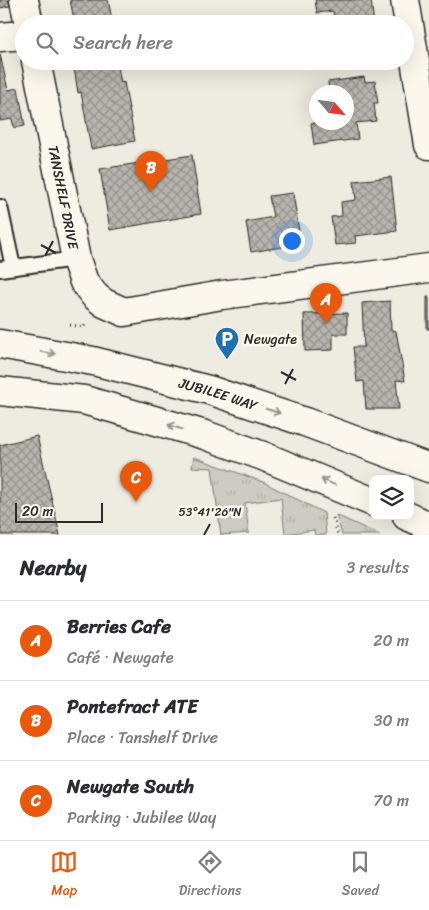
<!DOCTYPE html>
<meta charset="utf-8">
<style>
:root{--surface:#fff;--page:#f2f2f3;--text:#2b2b33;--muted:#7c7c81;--line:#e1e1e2;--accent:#ea580c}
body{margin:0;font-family:Sriracha,sans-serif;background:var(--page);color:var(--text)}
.controls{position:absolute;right:15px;bottom:15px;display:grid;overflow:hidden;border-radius:10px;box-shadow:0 5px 20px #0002}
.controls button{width:45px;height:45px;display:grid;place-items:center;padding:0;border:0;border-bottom:1px solid var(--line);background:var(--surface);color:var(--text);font:25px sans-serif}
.compass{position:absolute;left:309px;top:85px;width:45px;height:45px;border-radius:50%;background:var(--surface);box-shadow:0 5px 20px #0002;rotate:118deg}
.scale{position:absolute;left:15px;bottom:12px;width:88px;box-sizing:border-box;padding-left:5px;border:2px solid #2b2b2b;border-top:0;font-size:14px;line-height:18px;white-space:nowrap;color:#2b2b2b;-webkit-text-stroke:4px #fbf7ec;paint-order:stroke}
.you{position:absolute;left:291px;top:240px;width:18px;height:18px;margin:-12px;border:4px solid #fff;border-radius:50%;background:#1a73e8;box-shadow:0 0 0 8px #1a73e833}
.badge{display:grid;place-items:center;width:32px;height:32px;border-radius:50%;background:var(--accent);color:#fff;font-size:16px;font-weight:700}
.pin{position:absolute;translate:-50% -41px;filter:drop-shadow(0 1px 2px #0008)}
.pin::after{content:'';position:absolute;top:26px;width:18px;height:15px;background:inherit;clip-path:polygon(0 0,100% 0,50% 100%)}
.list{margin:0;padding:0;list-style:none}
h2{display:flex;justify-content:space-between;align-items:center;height:65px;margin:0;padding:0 20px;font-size:21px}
h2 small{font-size:16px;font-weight:400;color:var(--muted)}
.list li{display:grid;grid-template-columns:32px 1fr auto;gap:15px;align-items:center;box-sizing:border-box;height:80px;padding:0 20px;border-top:1px solid var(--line)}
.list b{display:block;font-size:19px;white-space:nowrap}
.list p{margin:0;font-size:16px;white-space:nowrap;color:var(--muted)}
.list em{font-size:16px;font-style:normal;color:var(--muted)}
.icon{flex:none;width:28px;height:28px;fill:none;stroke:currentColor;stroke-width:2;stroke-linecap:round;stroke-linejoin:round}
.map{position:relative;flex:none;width:429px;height:535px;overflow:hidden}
.search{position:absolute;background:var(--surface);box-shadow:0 5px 20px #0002;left:15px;right:15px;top:15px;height:55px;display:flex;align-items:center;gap:12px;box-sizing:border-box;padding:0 18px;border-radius:28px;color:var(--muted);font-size:19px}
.sheet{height:305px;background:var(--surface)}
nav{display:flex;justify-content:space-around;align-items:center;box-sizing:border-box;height:70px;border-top:1px solid var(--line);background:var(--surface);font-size:14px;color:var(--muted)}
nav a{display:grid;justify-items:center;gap:2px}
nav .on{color:var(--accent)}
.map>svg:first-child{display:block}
.grass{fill:url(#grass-tufts);stroke:#7c7b76}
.building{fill:url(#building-cross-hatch);stroke:#2b2b2b}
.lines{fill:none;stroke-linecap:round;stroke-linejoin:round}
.service-casing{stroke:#2b2b2b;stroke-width:18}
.minor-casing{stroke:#2b2b2b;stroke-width:31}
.primary-casing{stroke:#2b2b2b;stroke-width:31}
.path{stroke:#2b2b2b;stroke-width:3;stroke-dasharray:1 4;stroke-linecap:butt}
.service{stroke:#fbf7ec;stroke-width:14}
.minor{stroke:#fbf7ec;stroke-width:28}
.primary{stroke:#fbf7ec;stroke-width:28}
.oneway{stroke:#93918c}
.ticks{fill:none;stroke:#2b2b2b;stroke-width:2}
.labels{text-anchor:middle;stroke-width:5;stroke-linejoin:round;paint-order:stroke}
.street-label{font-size:14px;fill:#2b2b2b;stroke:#fbf7ec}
.poi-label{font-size:14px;fill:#2b2b2b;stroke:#fbf7ec;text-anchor:start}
.ticks-label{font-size:12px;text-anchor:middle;fill:#2b2b2b;stroke:#fbf7ec;stroke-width:5;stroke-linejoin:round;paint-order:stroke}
</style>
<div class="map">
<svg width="429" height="535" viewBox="0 0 429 535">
<defs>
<pattern id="grass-tufts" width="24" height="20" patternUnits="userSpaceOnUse" patternTransform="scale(1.25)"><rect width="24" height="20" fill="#cecbc2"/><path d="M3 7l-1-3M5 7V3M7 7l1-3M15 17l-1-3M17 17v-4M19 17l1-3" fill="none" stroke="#b1aea7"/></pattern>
<pattern id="building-cross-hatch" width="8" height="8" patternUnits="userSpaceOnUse" patternTransform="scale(1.25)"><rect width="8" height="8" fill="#b8b5ae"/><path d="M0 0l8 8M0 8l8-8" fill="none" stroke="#96938e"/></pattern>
</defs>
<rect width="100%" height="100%" fill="#eeebe0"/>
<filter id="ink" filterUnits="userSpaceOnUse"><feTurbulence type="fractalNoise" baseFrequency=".02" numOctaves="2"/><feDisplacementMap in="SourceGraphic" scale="10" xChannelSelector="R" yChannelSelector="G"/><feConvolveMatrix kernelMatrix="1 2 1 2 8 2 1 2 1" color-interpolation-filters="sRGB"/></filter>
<g filter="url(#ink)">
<path class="grass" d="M 194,457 L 263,482 L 324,513 L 326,535 L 315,535 L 314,530 L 285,534 L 281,498 L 245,503 L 249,533 L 221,535 L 212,468 L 192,467 Z
M 336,515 L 380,535 L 342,535 Z"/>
<path class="building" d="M 0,0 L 9,0 L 10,6 L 0,8 Z
M 70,0 L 108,0 L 113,24 L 75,24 Z
M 315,0 L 371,0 L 374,24 L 335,24 L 333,11 L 317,13 Z
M 0,54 L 8,90 L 18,88 L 25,126 L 14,128 L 12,119 L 0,121 Z
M 73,61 L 117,61 L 121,83 L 124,82 L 135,141 L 91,149 L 81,92 L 78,93 Z
M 364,77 L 365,82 L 375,81 L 378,103 L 374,103 L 376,121 L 356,123 L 358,139 L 314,145 L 311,123 L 346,122 L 346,92 L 329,92 L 328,82 Z
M 192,155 L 201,214 L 110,230 L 100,169 Z
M 391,177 L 397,231 L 355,236 L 356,243 L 335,245 L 331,217 L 342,216 L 341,202 L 356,200 L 354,181 Z
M 293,193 L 301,244 L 251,252 L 246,222 L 273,217 L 269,196 Z
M 427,297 L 429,297 L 429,329 L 427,329 Z
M 390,301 L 391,330 L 396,331 L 405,381 L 396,380 L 399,409 L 366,409 L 364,381 L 357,382 L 353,347 L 364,347 L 362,303 Z
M 347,313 L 347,334 L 333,334 L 333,350 L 305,351 L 304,314 Z
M 37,436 L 60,535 L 2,535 L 0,525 L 0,445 Z"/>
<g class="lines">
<defs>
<path id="service" d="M 0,207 L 13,267
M 0,269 L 76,259"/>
<g id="minor">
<path d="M 24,0 L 29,24"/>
<path d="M 405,0 L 429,145"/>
<path d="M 0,37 L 24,35"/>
<path id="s1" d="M 36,61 L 76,259 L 84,282 L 95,296 L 104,303 L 124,312 L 222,295 L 429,268"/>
</g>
<g id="primary">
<path id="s2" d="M 0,344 L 93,361 L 209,390 L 305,422 L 429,468"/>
<path d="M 0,391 L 84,400 L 143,417 L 205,435 L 263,456 L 373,502"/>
<path d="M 407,516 L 429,526"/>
</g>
</defs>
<use href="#service" class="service-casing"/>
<use href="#minor" class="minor-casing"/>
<use href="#primary" class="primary-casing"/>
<path class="path" d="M 70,325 L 84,327 L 85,325
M 333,518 L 338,535"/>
<use href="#service" class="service"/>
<use href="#minor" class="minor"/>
<use href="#primary" class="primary"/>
</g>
<defs><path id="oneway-shaft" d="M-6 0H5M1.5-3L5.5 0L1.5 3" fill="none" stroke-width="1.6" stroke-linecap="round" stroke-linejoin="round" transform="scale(1.25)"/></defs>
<g class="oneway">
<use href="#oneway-shaft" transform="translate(48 353) rotate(10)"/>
<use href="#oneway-shaft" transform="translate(273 411) rotate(18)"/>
<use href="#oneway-shaft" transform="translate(175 427) rotate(-163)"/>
<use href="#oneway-shaft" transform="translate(328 482) rotate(-157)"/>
</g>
</g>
<path class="ticks" d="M 41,245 L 56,253M 45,256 L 53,241M 281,372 L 296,380M 285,384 L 293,369M 204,535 L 210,524"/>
<defs>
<symbol id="parking-pin" viewBox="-11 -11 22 30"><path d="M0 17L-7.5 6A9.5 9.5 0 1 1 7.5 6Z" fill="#1f6fb2" stroke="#fbf7ec"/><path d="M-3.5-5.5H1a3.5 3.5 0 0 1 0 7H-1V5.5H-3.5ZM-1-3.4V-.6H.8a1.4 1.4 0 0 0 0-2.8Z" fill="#fff"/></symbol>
</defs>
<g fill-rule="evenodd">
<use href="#parking-pin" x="213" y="325" width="28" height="38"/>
</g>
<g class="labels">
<g class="street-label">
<text dy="5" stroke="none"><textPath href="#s1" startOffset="139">TANSHELF DRIVE</textPath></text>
<text dy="5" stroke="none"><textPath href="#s2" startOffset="224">JUBILEE WAY</textPath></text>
</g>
<g class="poi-label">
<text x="244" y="344">Newgate</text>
</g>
</g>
<g class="ticks-label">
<text x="210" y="516">53°41'26"N</text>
</g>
</svg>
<div class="controls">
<button><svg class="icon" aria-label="layers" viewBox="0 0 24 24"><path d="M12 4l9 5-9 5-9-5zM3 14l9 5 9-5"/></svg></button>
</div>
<svg class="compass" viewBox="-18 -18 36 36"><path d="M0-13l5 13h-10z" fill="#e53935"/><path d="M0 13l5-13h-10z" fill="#7c7c81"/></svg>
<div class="scale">20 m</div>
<div class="you"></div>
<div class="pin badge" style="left:326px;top:324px">A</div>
<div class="pin badge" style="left:151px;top:192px">B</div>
<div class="pin badge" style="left:136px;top:502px">C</div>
<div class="search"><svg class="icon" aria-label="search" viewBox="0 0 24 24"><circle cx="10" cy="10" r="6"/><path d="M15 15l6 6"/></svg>Search here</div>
</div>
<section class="sheet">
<h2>Nearby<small>3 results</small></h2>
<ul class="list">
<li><span class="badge">A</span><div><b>Berries Cafe</b><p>Café · Newgate</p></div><em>20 m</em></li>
<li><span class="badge">B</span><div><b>Pontefract ATE</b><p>Place · Tanshelf Drive</p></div><em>30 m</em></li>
<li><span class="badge">C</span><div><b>Newgate South</b><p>Parking · Jubilee Way</p></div><em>70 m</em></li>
</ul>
</section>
<nav>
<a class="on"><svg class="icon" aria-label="map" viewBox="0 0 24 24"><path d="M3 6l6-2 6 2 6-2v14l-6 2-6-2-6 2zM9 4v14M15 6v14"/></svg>Map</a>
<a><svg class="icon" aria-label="directions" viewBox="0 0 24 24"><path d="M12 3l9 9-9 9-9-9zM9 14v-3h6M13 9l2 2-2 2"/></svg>Directions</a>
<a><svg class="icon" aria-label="saved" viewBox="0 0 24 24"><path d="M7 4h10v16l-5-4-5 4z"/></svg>Saved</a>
</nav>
